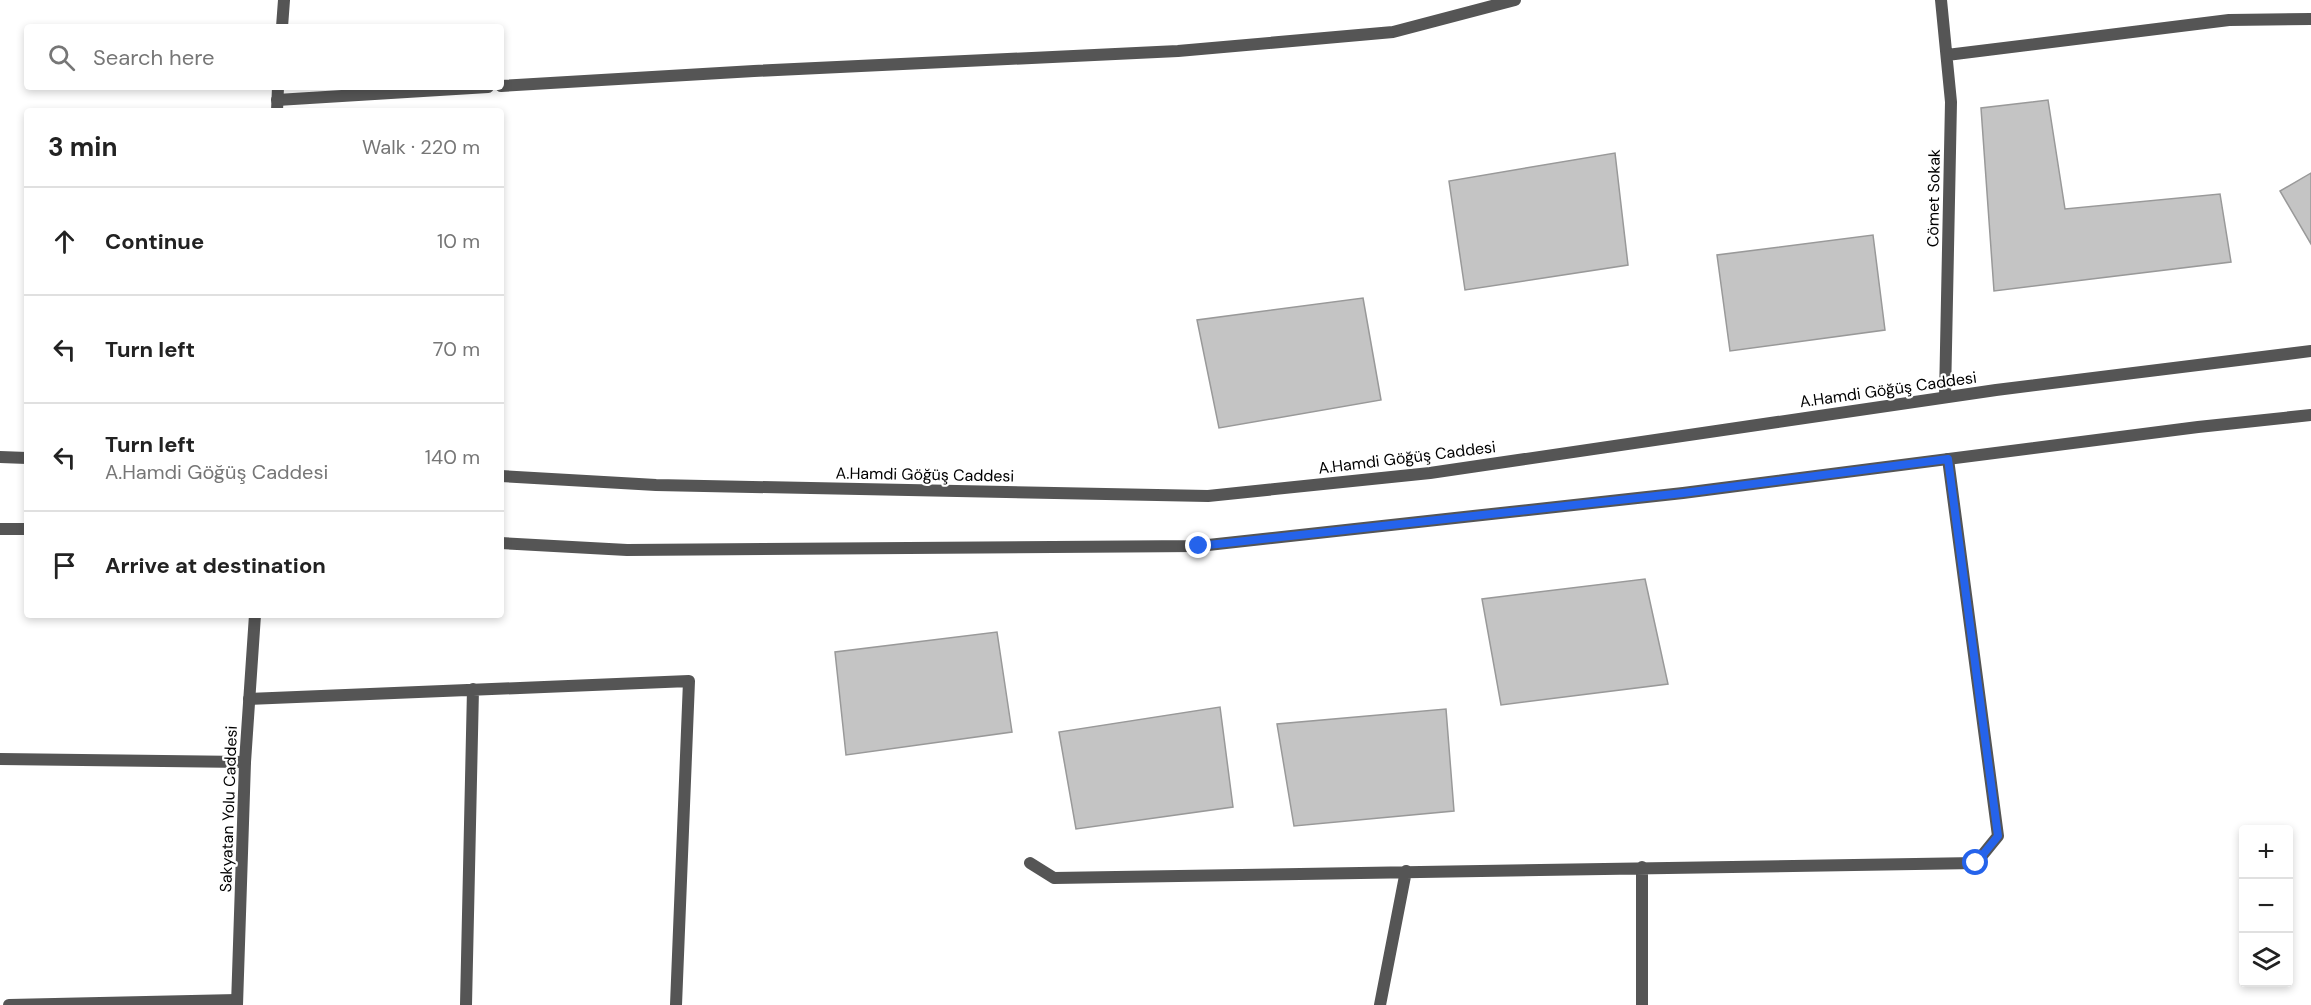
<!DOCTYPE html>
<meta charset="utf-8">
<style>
:root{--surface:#fff;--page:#f2f2f2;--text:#222;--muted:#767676;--line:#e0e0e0}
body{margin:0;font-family:"DM Sans",sans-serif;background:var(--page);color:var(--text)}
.controls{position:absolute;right:18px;bottom:18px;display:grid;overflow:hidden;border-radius:6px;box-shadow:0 3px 9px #0003}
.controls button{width:54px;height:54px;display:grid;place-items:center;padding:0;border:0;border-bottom:2px solid var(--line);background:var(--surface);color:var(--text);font:30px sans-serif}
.stop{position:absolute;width:18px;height:18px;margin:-14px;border:4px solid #2563eb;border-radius:50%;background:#fff}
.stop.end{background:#2563eb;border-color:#fff;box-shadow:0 2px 6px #0008}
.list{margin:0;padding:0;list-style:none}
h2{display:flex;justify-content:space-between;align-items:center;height:78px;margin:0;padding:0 24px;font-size:26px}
h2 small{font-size:20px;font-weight:400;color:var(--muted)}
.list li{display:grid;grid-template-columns:39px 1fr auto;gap:18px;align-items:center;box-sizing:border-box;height:108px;padding:0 24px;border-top:2px solid var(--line)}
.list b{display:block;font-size:22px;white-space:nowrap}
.list p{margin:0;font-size:20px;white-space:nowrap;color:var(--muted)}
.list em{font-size:20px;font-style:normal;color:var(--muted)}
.icon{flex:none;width:33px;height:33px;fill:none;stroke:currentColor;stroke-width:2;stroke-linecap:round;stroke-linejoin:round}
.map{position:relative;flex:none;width:2311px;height:1005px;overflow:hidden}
.search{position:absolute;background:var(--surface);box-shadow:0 3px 9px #0003;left:24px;top:24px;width:480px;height:66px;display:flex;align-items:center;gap:15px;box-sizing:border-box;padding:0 21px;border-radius:6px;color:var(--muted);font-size:22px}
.panel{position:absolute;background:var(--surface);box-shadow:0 3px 9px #0003;left:24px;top:108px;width:480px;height:510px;border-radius:6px}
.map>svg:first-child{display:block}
.building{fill:#c4c4c4;stroke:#999;stroke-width:1.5}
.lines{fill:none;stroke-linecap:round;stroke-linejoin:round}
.minor{stroke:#555;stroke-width:12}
.tertiary{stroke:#555;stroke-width:12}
.route{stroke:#2563eb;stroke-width:8}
.labels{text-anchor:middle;stroke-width:4.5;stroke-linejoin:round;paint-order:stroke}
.street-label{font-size:16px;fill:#000;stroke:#fff}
</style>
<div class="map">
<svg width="2311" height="1005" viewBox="0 0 2311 1005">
<rect width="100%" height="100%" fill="#fff"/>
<path class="building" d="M 2048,100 L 2065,209 L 2220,194 L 2231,262 L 1994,291 L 1981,108 Z
M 1615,153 L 1628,265 L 1465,290 L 1449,181 Z
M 2311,173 L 2311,244 L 2280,191 Z
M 1873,235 L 1885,330 L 1730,351 L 1717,255 Z
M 1363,298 L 1381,400 L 1219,428 L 1197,320 Z
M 1645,579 L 1668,684 L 1501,705 L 1482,599 Z
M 997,632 L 1012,732 L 846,755 L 835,652 Z
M 1220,707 L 1233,807 L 1076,829 L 1059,732 Z
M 1446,709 L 1454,811 L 1294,826 L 1277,724 Z"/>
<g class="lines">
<path class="minor" d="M 1941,0 L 1951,102 L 1945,397
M 1947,55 L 2229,20 L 2311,19
M 501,86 L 754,71 L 1178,51 L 1393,32 L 1515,0
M 277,100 L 488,87
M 249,699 L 689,681 L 676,1005
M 0,759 L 245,762
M 1030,863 L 1054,878 L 1976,863 L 1998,836 L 1948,459
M 9,1005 L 237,1000
M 466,1005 L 473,689
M 1380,1005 L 1406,871
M 1642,1005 L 1642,867"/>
<path class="tertiary" d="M 282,27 L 284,0
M 277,111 L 278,87
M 0,457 L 27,458
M 501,476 L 656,485 L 1208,496 L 1430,473 L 1996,390 L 2311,351
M 0,529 L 27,529
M 501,543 L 627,550 L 1199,546 L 1683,493 L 2198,427 L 2311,415
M 237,1005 L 245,762 L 255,615"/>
</g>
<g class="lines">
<path class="route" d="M 1199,546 L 1683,493 L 1948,459 L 1998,836 L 1976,863"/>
</g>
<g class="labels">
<g class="street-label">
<text transform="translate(1933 198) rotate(-89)" y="6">Cömet Sokak</text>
<text transform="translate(1888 389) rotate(-8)" y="6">A.Hamdi Göğüş Caddesi</text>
<text transform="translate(1407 457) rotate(-7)" y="6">A.Hamdi Göğüş Caddesi</text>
<text transform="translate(925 474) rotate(1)" y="6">A.Hamdi Göğüş Caddesi</text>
<text transform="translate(228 809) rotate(-88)" y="6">Sakyatan Yolu Caddesi</text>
</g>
</g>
</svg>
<div class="controls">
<button>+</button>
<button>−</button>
<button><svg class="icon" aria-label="layers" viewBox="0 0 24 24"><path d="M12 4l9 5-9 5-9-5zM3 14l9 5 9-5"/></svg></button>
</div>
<div class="stop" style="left:1976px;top:863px"></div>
<div class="stop end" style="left:1199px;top:546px"></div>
<div class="search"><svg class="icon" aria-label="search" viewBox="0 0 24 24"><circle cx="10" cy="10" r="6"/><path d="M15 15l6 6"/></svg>Search here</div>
<section class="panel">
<h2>3 min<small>Walk · 220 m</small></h2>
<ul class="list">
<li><svg class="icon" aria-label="ahead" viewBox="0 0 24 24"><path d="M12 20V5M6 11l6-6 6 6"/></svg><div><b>Continue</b></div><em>10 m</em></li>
<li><svg class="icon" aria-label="left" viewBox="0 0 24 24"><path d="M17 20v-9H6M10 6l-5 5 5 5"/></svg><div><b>Turn left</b></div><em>70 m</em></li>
<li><svg class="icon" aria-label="left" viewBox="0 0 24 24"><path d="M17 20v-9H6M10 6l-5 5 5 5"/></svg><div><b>Turn left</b><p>A.Hamdi Göğüş Caddesi</p></div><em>140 m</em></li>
<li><svg class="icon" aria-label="arrive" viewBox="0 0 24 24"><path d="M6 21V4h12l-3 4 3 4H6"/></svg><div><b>Arrive at destination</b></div></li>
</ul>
</section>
</div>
